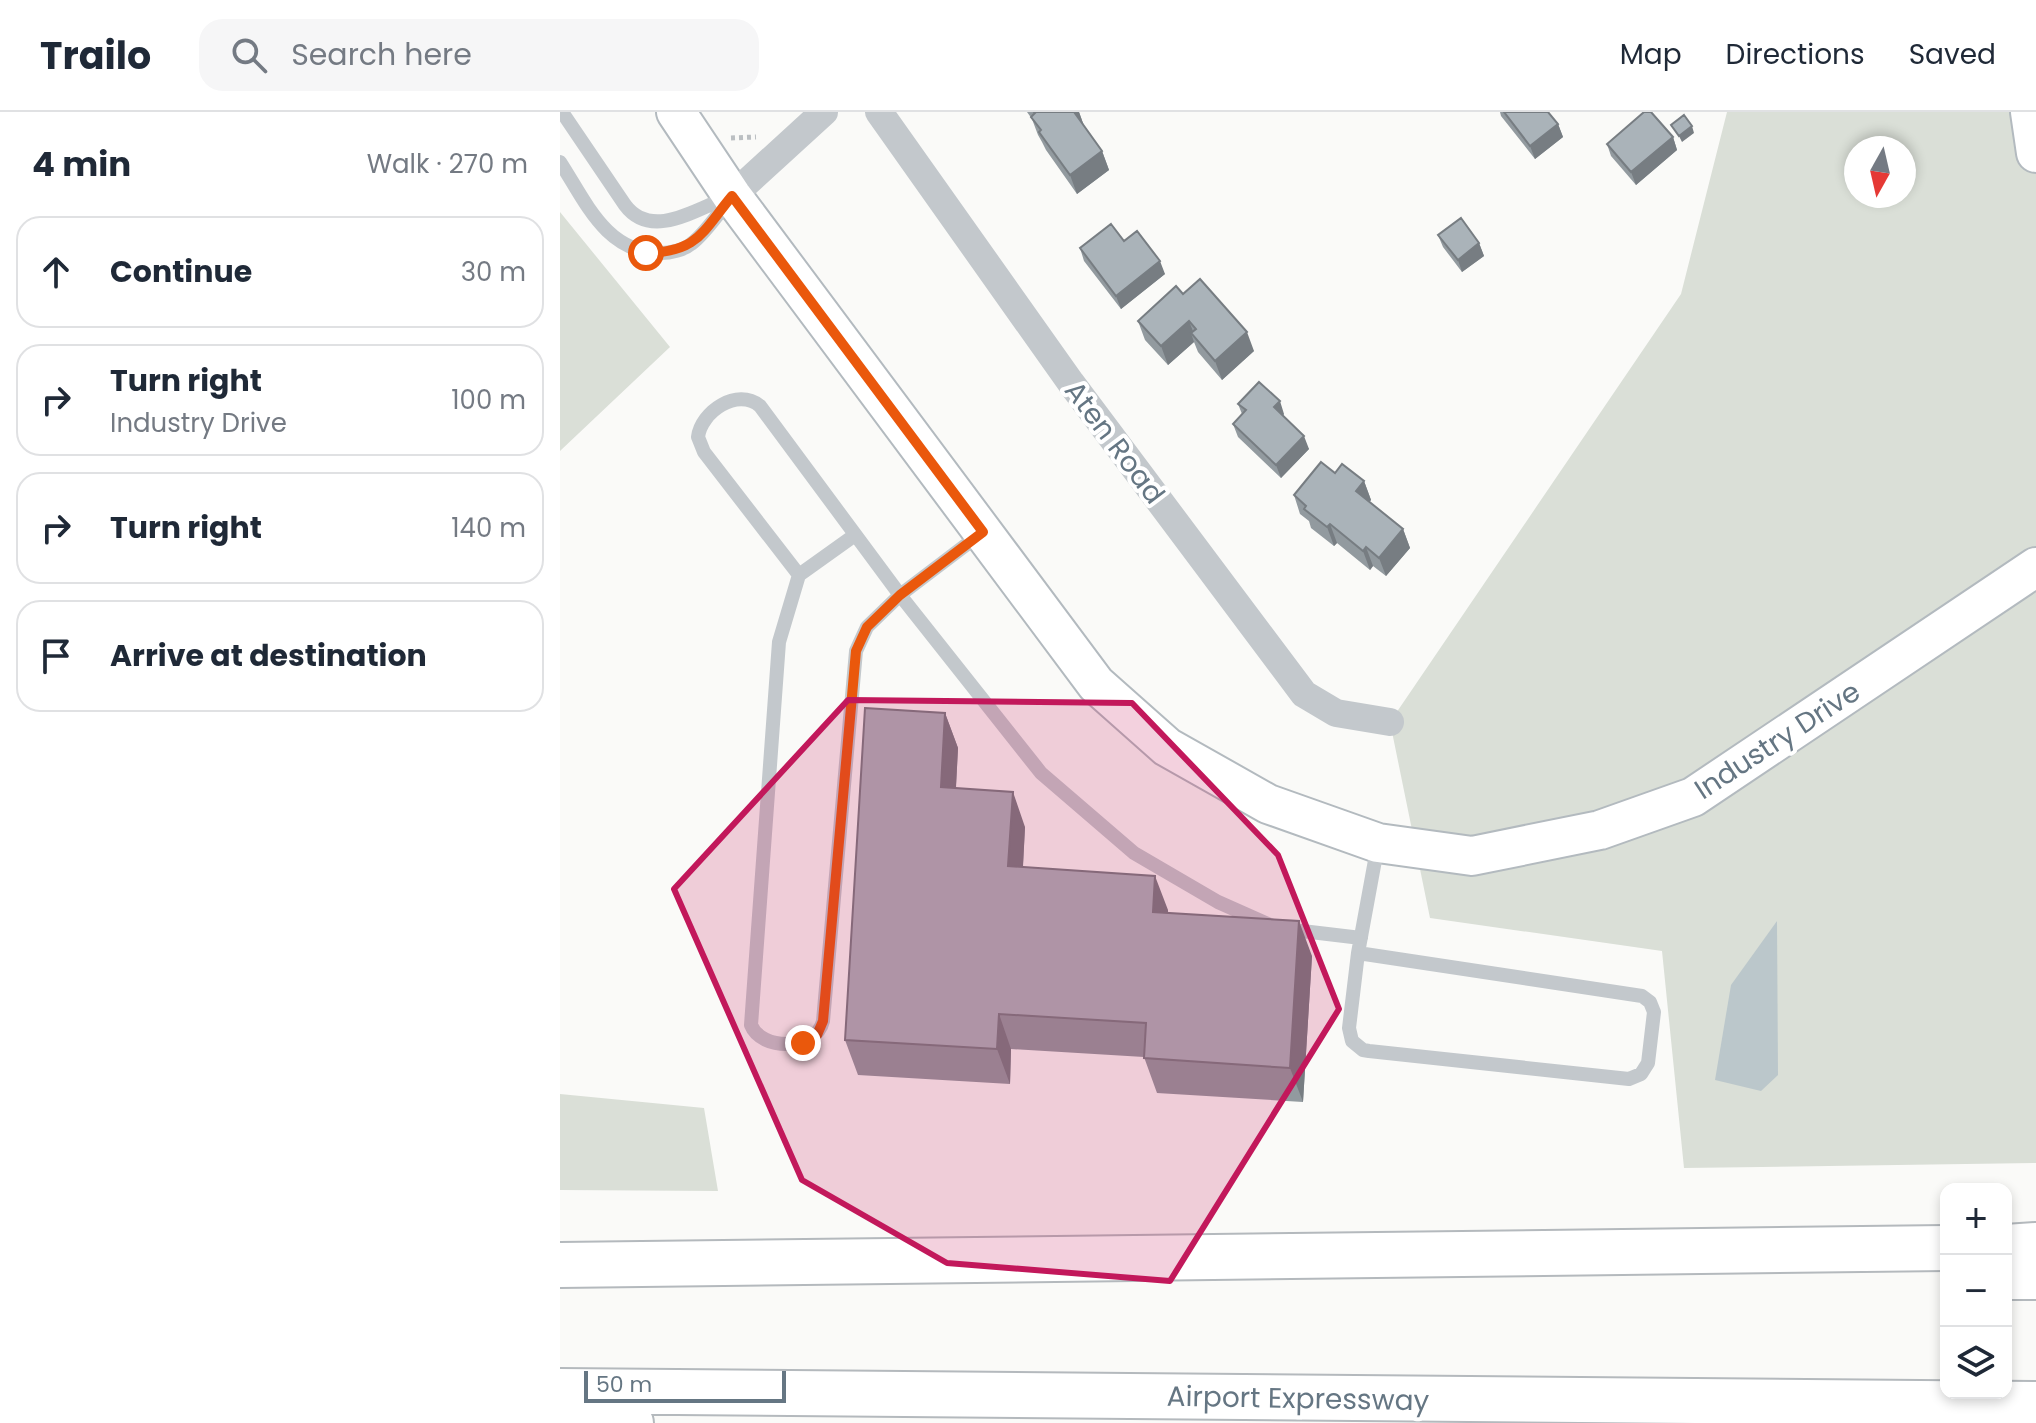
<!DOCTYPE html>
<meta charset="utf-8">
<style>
:root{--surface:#fff;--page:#f6f6f7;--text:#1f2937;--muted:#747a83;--line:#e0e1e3}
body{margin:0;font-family:Poppins,sans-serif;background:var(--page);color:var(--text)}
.controls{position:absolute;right:24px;bottom:24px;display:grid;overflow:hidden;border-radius:16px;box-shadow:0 4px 12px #0003}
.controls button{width:72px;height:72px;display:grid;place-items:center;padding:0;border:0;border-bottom:2px solid var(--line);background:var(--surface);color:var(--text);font:40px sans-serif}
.compass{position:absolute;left:1284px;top:24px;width:72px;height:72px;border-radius:50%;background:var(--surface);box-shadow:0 4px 12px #0003;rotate:188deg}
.scale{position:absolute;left:24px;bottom:20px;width:202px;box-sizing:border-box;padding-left:8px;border:4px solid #657683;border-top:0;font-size:22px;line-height:28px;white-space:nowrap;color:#657683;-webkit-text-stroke:6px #fff;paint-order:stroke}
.stop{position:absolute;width:24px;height:24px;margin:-18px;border:6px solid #ea580c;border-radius:50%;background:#fff}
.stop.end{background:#ea580c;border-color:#fff;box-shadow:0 2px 8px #0008}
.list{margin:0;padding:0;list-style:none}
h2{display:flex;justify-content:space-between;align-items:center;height:104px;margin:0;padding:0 32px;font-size:34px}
h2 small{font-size:26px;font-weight:400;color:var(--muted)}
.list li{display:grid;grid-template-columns:52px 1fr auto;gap:24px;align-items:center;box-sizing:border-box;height:112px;margin:0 16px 16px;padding:0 16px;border:2px solid var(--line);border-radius:24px}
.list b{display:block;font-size:30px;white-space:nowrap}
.list p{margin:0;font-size:26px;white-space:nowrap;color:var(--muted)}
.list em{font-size:26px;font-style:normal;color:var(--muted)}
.icon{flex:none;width:44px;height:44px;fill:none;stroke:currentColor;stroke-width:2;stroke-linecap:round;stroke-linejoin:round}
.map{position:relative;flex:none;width:1476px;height:1311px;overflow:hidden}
header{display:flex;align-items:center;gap:48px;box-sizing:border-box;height:112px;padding:0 40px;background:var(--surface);border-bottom:2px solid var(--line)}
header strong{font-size:38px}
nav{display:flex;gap:44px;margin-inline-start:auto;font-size:28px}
.search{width:560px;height:72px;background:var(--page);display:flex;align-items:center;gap:20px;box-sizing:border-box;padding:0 28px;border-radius:24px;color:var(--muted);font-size:30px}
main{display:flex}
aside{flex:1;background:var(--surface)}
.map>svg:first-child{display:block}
.green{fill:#dadfd7;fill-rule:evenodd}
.water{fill:#bbc7cb}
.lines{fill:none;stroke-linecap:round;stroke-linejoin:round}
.secondary-casing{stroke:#b3babf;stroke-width:42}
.highway-casing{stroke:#b4b9bd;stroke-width:48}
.path{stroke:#bbbfc2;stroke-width:5;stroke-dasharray:4 4;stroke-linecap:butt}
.lane{stroke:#c3c8cc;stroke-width:14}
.street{stroke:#c3c8cc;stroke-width:28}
.secondary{stroke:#fff;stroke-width:38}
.highway{stroke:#fff;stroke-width:44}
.wall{fill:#929a9f}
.shaded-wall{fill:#777d82}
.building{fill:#aab3b9;stroke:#777d82;stroke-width:2}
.route{stroke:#ea580c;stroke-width:10}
.marked{fill:#c2185b;fill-opacity:0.2;stroke:#c2185b;stroke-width:6;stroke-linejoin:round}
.labels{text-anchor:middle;stroke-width:8;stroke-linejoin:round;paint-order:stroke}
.street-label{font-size:28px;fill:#657683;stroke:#fff}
</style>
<header>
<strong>Trailo</strong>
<div class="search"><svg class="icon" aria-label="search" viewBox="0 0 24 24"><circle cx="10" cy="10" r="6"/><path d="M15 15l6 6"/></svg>Search here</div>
<nav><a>Map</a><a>Directions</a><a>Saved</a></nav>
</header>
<main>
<aside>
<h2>4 min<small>Walk · 270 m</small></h2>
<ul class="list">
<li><svg class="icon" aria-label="ahead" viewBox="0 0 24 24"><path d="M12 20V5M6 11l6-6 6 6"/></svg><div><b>Continue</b></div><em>30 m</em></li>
<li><svg class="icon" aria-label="right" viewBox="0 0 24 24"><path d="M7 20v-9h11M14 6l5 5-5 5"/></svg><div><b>Turn right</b><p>Industry Drive</p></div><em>100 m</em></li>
<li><svg class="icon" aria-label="right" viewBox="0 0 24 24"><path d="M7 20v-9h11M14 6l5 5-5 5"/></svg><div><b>Turn right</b></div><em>140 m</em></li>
<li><svg class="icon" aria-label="arrive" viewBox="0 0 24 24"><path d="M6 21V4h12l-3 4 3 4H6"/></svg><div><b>Arrive at destination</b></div></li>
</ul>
</aside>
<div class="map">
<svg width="1476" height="1311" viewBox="0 0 1476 1311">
<rect width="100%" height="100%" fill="#fafaf8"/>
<path class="green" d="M 1167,0 L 1476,0 L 1476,1051 L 1124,1056 L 1102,839 L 870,806 L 830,610 L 1121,182 ZM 1296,36 L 1344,36 L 1344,84 L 1296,84 Z
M 0,100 L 110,235 L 0,339 Z
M 0,982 L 144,996 L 158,1079 L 0,1078 Z"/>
<path class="water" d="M 1217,809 L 1218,963 L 1201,979 L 1155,968 L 1171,873 Z"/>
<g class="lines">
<defs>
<path id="secondary" d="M 116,0 L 172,84 L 536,572 L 607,635 L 708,692 L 818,731 L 912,744 L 1040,718 L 1133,685 L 1476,455
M 1470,0 L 1476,41"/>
<path id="highway" d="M 1446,1135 L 1476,1133
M 0,1153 L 1386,1136
M 1446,1165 L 1476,1165
M 0,1279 L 1476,1292
M 0,1306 L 71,1311"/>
</defs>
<use href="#secondary" class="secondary-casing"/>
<use href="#highway" class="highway-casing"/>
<path class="path" d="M 171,26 L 196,25"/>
<path class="lane" d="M 2,0 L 65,93 C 91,128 135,98 168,85
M 0,50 C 26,90 46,141 101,141 C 110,141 124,138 131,132 C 145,122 161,98 172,84
M 295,423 L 239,463 L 144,340 L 138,325 C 141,300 177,275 200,294 L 340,483 L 481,661 L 574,741 L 658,790 L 717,816 L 801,826
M 239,463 L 219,530 L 191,913 C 201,939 256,939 263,909 L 296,539 L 307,515 L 340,483 L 423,420
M 798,841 L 1082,884 L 1090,890 L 1094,900 L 1088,951 L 1081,962 L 1069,967 L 809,939 L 803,938 L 792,929 L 789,916 L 798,841 L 818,732"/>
<path class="street" d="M 319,0 L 511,271 L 744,582 L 776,601 L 830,610
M 172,84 L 264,0"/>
<use href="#secondary" class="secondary"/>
<use href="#highway" class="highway"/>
</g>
<path class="wall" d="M 467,0 L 519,0 L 524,14 L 542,39 L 549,58 L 517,82 L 486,38 L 482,30 L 478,23 L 472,7 Z
M 940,0 L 988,0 L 998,12 L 1003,25 L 975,47 L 941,4 Z
M 1113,25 L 1117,38 L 1076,73 L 1051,44 L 1047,32 Z
M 878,123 L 919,131 L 924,144 L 902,160 L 883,135 Z
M 564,129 L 605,162 L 561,197 L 524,149 L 520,136 Z
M 623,182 L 694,239 L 662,268 L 638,240 L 634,230 L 608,253 L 585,228 L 578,209 Z
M 678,292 L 724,302 L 723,304 L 749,337 L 721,366 L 678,325 L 673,312 L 682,302 Z
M 775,361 L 804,369 L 811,388 L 809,390 L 843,417 L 850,436 L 826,464 L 813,454 L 810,458 L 777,431 L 774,434 L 751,416 L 749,409 L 740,402 L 734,383 Z
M 385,601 L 398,636 L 396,676 L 465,715 L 463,755 L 608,798 L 608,801 L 752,844 L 743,990 L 597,981 L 584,945 L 451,937 L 450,972 L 298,963 L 285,928 Z"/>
<path class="shaded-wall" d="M 513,0 L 519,0 L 524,14 Z
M 998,12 L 1003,25 L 975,47 L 970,34 Z
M 1132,14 L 1134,21 L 1122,30 L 1119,24 Z
M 1113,25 L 1117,38 L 1076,73 L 1071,60 Z
M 542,39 L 549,58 L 517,82 L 510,63 Z
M 919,131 L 924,144 L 902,160 L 898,148 Z
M 600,149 L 605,162 L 561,197 L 556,184 Z
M 629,209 L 636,227 L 631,221 L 634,230 L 608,253 L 601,234 Z
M 687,220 L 694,239 L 662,268 L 655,249 Z
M 720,289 L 724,302 L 718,308 L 714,295 Z
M 744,324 L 749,337 L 721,366 L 716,353 Z
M 804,369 L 811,388 L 803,398 L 796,379 Z
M 770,412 L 777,431 L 774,434 L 767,415 Z
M 843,417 L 850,436 L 826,464 L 819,446 Z
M 806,435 L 813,454 L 810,458 L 803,439 Z
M 385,601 L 398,636 L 394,710 L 381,675 Z
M 453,680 L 465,715 L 461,789 L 448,754 Z
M 595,764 L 608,798 L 605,835 L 593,800 Z
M 739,809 L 752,844 L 743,990 L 730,956 Z
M 439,902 L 451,937 L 450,972 L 437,937 Z"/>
<path class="building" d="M 474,0 L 514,0 L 542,39 L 510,63 L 479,20 L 481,18 L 471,5 L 475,1 Z
M 944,0 L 988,0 L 998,12 L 970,34 Z
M 1084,0 L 1091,0 L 1113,25 L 1071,60 L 1047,32 Z
M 1124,3 L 1132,14 L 1119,24 L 1111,13 Z
M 901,106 L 919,131 L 898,148 L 878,123 Z
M 551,112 L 564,129 L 577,119 L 600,149 L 556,184 L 520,136 Z
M 640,167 L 687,220 L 655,249 L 631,221 L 636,217 L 629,209 L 601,234 L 578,209 L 616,174 L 623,182 Z
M 699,270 L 720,289 L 714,295 L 744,324 L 716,353 L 673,312 L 686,298 L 678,292 Z
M 761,350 L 775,361 L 782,352 L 804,369 L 796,379 L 843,417 L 819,446 L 806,435 L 803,439 L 770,412 L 767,415 L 744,397 L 746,394 L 734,383 Z
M 305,596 L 385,601 L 381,675 L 453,680 L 448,754 L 595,764 L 593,800 L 739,809 L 730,956 L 584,946 L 586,911 L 439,902 L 437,937 L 285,928 Z"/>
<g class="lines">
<path class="route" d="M 86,141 C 138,140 142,120 172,84 L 423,420 L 340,483 L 307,515 L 296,539 L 263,909 L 257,923 L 243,931"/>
</g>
<path class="marked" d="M 288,588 L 572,591 L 718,743 L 779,897 L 610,1169 L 387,1151 L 242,1068 L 114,777 Z"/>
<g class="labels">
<g class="street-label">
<text transform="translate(555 330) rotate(53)" y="10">Aten Road</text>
<text transform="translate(1217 628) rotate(-33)" y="10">Industry Drive</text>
<text transform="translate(738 1286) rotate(1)" y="10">Airport Expressway</text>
</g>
</g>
</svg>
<div class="controls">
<button>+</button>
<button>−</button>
<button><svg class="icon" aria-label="layers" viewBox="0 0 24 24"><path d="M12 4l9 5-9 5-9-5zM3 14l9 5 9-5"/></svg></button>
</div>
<svg class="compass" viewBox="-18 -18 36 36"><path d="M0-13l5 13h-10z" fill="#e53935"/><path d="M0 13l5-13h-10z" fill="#747a83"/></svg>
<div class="scale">50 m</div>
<div class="stop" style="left:86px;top:141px"></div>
<div class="stop end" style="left:243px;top:931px"></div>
</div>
</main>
